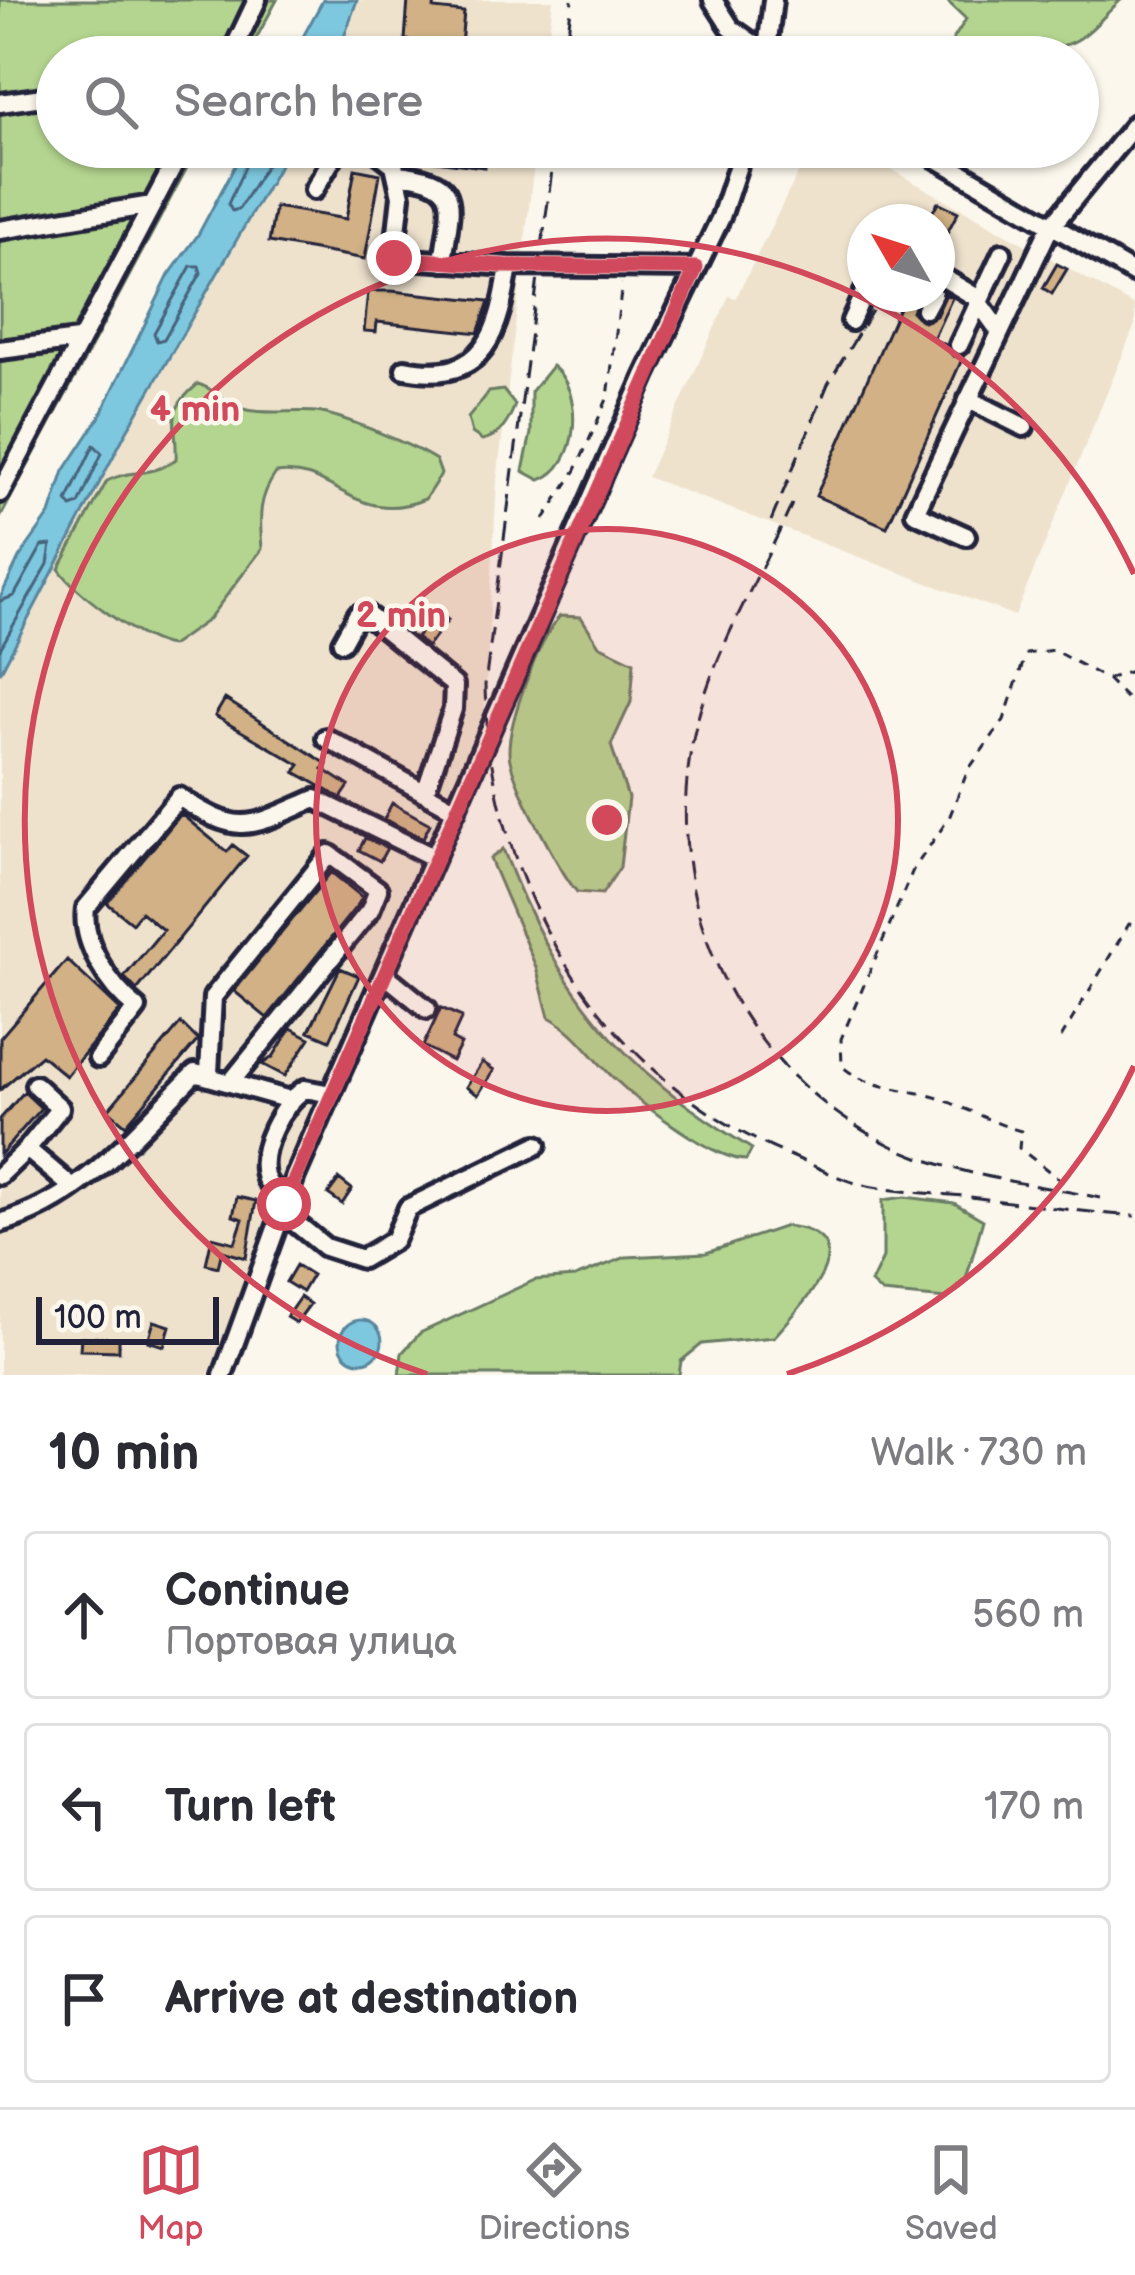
<!DOCTYPE html>
<meta charset="utf-8">
<style>
:root{--surface:#fff;--page:#f2f2f3;--text:#2b2b33;--muted:#7c7c81;--line:#e1e1e2;--accent:#d1495b}
body{margin:0;font-family:"Balsamiq Sans",sans-serif;background:var(--page);color:var(--text)}
.compass{position:absolute;left:847px;top:204px;width:108px;height:108px;border-radius:50%;background:var(--surface);box-shadow:0 3px 9px #0004;rotate:309deg}
.scale{position:absolute;left:36px;bottom:30px;width:183px;box-sizing:border-box;padding-left:12px;border:6px solid #22223b;border-top:0;font-size:33px;line-height:42px;white-space:nowrap;color:#22223b;-webkit-text-stroke:9px #fbf7ec;paint-order:stroke}
.stop{position:absolute;width:36px;height:36px;margin:-27px;border:9px solid #d1495b;border-radius:50%;background:#fff}
.stop.end{background:#d1495b;border-color:#fff;box-shadow:0 3px 12px #0008}
.list{margin:0;padding:0;list-style:none}
h2{display:flex;justify-content:space-between;align-items:center;height:156px;margin:0;padding:0 48px;font-size:51px}
h2 small{font-size:39px;font-weight:400;color:var(--muted)}
.list li{display:grid;grid-template-columns:78px 1fr auto;gap:36px;align-items:center;box-sizing:border-box;height:168px;margin:0 24px 24px;padding:0 24px;border:3px solid var(--line);border-radius:12px}
.list b{display:block;font-size:45px;white-space:nowrap}
.list p{margin:0;font-size:39px;white-space:nowrap;color:var(--muted)}
.list em{font-size:39px;font-style:normal;color:var(--muted)}
.icon{flex:none;width:66px;height:66px;fill:none;stroke:currentColor;stroke-width:2;stroke-linecap:round;stroke-linejoin:round}
.map{position:relative;flex:none;width:1135px;height:1375px;overflow:hidden}
.search{position:absolute;background:var(--surface);box-shadow:0 3px 9px #0004;left:36px;right:36px;top:36px;height:132px;display:flex;align-items:center;gap:30px;box-sizing:border-box;padding:0 42px;border-radius:66px;color:var(--muted);font-size:45px}
.sheet{height:732px;background:var(--surface)}
nav{display:flex;justify-content:space-around;align-items:center;box-sizing:border-box;height:168px;border-top:3px solid var(--line);background:var(--surface);font-size:33px;color:var(--muted)}
nav a{display:grid;justify-items:center;gap:6px}
nav .on{color:var(--accent)}
.map>svg:first-child{display:block}
.built{fill:#eee2cd;fill-rule:evenodd}
.green{fill:#b4d58f;stroke:#6b7c65;stroke-width:3}
.water{fill:#7ec8df;stroke:#59869d;stroke-width:3}
.lines{fill:none;stroke-linecap:round;stroke-linejoin:round}
.shore{stroke:#47647d;stroke-width:3}
.building{fill:#d1b185;stroke:#22223b;stroke-width:3}
.minor-casing{stroke:#22223b;stroke-width:26}
.path{stroke:#22223b;stroke-width:3;stroke-dasharray:9 9;stroke-linecap:butt}
.minor{stroke:#fbf7ec;stroke-width:16}
.rail{stroke:#22223b;stroke-width:3;stroke-dasharray:18 9;stroke-linecap:butt}
.route{stroke:#d1495b;stroke-width:15}
.ring{fill:none;stroke:#d1495b;stroke-width:6}
.centre{fill:#d1495b;stroke:#fbf7ec;stroke-width:6}
.ring-label{font-size:36px;text-anchor:middle;font-weight:bold;fill:#d1495b;stroke:#fbf7ec;stroke-width:9;stroke-linejoin:round;paint-order:stroke}
</style>
<div class="map">
<svg width="1135" height="1375" viewBox="0 0 1135 1375">
<rect width="100%" height="100%" fill="#fbf7ec"/>
<filter id="ink" filterUnits="userSpaceOnUse"><feTurbulence type="fractalNoise" baseFrequency=".00833" numOctaves="2"/><feDisplacementMap in="SourceGraphic" scale="24" xChannelSelector="R" yChannelSelector="G"/><feConvolveMatrix kernelMatrix="1 2 1 2 8 2 1 2 1" color-interpolation-filters="sRGB"/></filter>
<g filter="url(#ink)">
<path class="built" d="M 357,0 L 553,0 L 546,57 L 337,57 Z
M 290,147 L 536,147 L 497,481 L 484,722 L 208,1375 L 0,1375 L 0,673 L 124,436 Z
M 811,147 L 851,147 L 1135,306 L 1135,325 L 1015,616 L 647,477 L 729,296 L 736,298 ZM 865,222 L 937,222 L 937,294 L 865,294 Z"/>
<path class="green" d="M 0,0 L 277,0 L 246,57 L 57,57 L 57,147 L 198,147 L 0,518 Z
M 946,0 L 1121,0 C 1090,28 1076,57 1031,43 L 1020,57 L 942,57 L 966,19 Z
M 552,366 C 584,389 581,466 540,480 L 523,471 L 531,433 L 531,392 Z
M 198,384 C 216,389 229,406 247,410 C 272,415 299,409 322,413 C 348,418 414,446 436,460 L 441,474 L 425,499 C 354,528 333,464 276,473 C 257,500 260,519 262,549 L 208,620 L 171,646 C 141,642 76,593 59,569 L 107,481 C 131,468 149,479 176,459 C 178,422 163,413 198,384 Z
M 503,390 L 515,405 C 508,423 501,436 482,440 L 472,433 L 468,418 L 489,392 Z
M 560,616 L 581,617 L 599,645 L 634,662 L 631,702 L 611,745 L 628,798 L 620,867 L 602,894 L 577,892 C 560,872 510,779 509,753 C 508,721 539,639 560,616 Z
M 503,849 C 559,994 618,1067 752,1149 L 746,1160 C 715,1160 642,1105 618,1082 C 593,1060 579,1033 549,1017 L 536,967 L 490,859 Z
M 905,1197 L 954,1203 L 983,1220 L 966,1279 L 946,1299 L 882,1293 L 871,1283 L 883,1258 L 883,1200 Z
M 786,1226 C 871,1235 803,1304 774,1337 L 702,1344 L 681,1361 L 679,1375 L 399,1375 L 402,1353 L 420,1333 L 535,1280 L 575,1277 L 626,1257 L 706,1253 Z"/>
<path class="water" d="M 323,0 L 357,0 L 337,57 L 292,57 Z
M 245,147 L 290,147 L 124,436 L 0,673 L 0,598 L 19,558 L 50,514 L 64,471 L 99,418 L 169,275 L 198,235 Z
M340 1341a21 21 0 1 1 42 0a21 21 0 1 1-42 0Z"/>
<g class="lines">
<path class="shore" d="M 254,147 L 228,204 L 232,211 L 239,209 L 277,147
M 191,266 L 199,266 L 201,273 L 164,339 L 157,341 L 154,333 Z
M 94,445 L 102,453 L 79,504 L 71,507 L 67,501 Z
M 0,601 L 14,596 L 42,546 L 51,545 L 48,564 L 0,649"/>
</g>
<path class="building" d="M 408,0 L 435,0 L 434,9 L 464,12 L 461,45 L 405,40 Z
M 392,147 L 486,147 L 484,167 L 404,157 Z
M 355,169 L 380,174 L 365,259 L 269,242 L 275,207 L 346,219 Z
M 938,202 L 958,212 L 937,252 L 937,222 L 927,222 Z
M 1057,264 L 1067,269 L 1052,294 L 1043,288 Z
M 368,291 L 392,291 L 489,301 L 478,333 L 377,322 L 376,332 L 364,331 Z
M 905,294 L 919,294 L 912,311 L 924,322 L 936,316 L 946,294 L 952,298 L 933,339 L 946,345 L 953,356 L 963,357 L 887,527 L 816,496 Z
M 437,611 L 448,620 L 427,647 L 416,638 Z
M 225,699 L 327,764 L 323,769 L 349,786 L 341,798 L 295,772 L 300,765 L 215,716 Z
M 392,803 L 430,824 L 423,838 L 384,819 Z
M 181,814 L 227,852 L 233,845 L 247,856 L 137,990 L 124,977 L 163,930 L 141,912 L 132,923 L 107,903 Z
M 365,838 L 387,848 L 380,861 L 359,850 Z
M 331,872 L 362,897 L 359,903 L 267,1018 L 234,991 Z
M 67,960 L 120,1010 L 66,1076 L 41,1055 L 0,1090 L 0,1038 Z
M 340,968 L 359,976 L 330,1040 L 309,1031 Z
M 441,1008 L 462,1017 L 452,1039 L 461,1044 L 452,1061 L 423,1046 Z
M 181,1023 L 198,1040 L 126,1125 L 108,1110 Z
M 291,1028 L 310,1038 L 285,1076 L 262,1064 L 273,1057 Z
M 482,1062 L 494,1070 L 478,1095 L 466,1087 Z
M 24,1092 L 41,1108 L 0,1155 L 0,1119 Z
M 339,1179 L 352,1189 L 342,1204 L 328,1194 Z
M 237,1197 L 256,1201 L 246,1258 L 222,1251 L 218,1267 L 206,1264 L 212,1237 L 235,1243 L 243,1219 L 233,1216 Z
M 296,1265 L 312,1275 L 302,1292 L 286,1282 Z
M 300,1297 L 310,1304 L 296,1323 L 286,1317 Z
M 154,1321 L 170,1326 L 164,1346 L 148,1341 Z
M 81,1337 L 119,1338 L 119,1351 L 80,1350 Z"/>
<g class="lines">
<defs>
<path id="minor" d="M 713,0 L 731,28 L 772,57
M 230,57 L 257,0
M 766,57 L 773,0
M 0,103 L 57,95
M 371,147 L 394,165 L 401,196 L 394,258 L 509,266 L 696,268
M 917,147 L 1135,274
M 397,174 C 466,181 450,204 443,262
M 314,190 L 339,147
M 0,230 L 152,205
M 937,274 L 974,296 L 1000,332
M 925,309 L 933,294
M 851,321 L 865,290
M 959,345 L 1002,253
M 0,350 L 78,340
M 405,369 C 486,385 499,331 509,266
M 968,399 L 1024,427
M 0,493 L 183,147
M 966,536 L 915,513 L 1049,229 L 1135,124
M 342,642 L 357,615 L 365,613 L 454,685 L 453,709 L 425,793
M 326,738 L 456,810
M 384,974 L 427,1009
M 98,1058 L 137,1008 C 109,986 81,943 86,908 L 179,797 C 241,838 250,827 315,799 L 433,857
M 209,1073 L 213,997 L 329,854 L 378,890 L 370,910 L 231,1082
M 27,1149 L 60,1108 L 35,1085
M 0,1175 L 27,1149 L 73,1188
M 284,1204 C 279,1197 270,1187 266,1179 C 256,1151 282,1103 305,1089 L 331,1094
M 281,1211 L 325,1247 L 362,1259 L 394,1240 L 408,1208 L 537,1145
M 0,1223 C 82,1201 137,1131 195,1073 L 290,1100
M 223,1375 L 295,1176 L 645,376 L 721,217 L 744,147"/>
</defs>
<use href="#minor" class="minor-casing"/>
<path class="path" d="M 544,519 L 576,470 L 608,397 L 622,284
M 1107,679 L 1135,707
M 1061,1038 L 1129,924 L 1135,925
M 1063,1182 L 1019,1148 L 1021,1131 C 993,1123 968,1109 941,1099 C 909,1087 869,1091 842,1066 L 841,1039 L 913,870 L 949,818 L 968,770 L 1004,720 L 1026,654 L 1053,650 L 1107,679 L 1135,670"/>
<use href="#minor" class="minor"/>
<path class="rail" d="M 565,57 L 572,0
M 555,147 L 485,685 C 489,891 602,1080 796,1158 C 817,1167 841,1180 863,1185 C 895,1192 930,1193 963,1196 C 1020,1203 1077,1212 1135,1216
M 792,504 C 763,570 723,635 702,704 C 649,877 726,1063 888,1144 C 952,1176 1030,1183 1100,1198
M 771,521 L 828,384 L 882,294"/>
</g>
</g>
<g class="lines" filter="url(#ink)">
<path class="route" d="M 284,1204 L 696,268 L 508,266 L 394,258"/>
</g>
<circle cx="607" cy="820" r="291" fill="#d1495b" fill-opacity=".12"/>
<g class="ring">
<circle cx="607" cy="820" r="291"/>
<path d="M1134 1066A582 582 0 0 1 787 1374M427 1374A582 582 0 1 1 1134 574"/>
</g>
<circle cx="607" cy="820" r="18" class="centre"/>
<g class="ring-label">
<text x="195" y="421">4 min</text>
<text x="401" y="627">2 min</text>
</g>
</svg>
<svg class="compass" viewBox="-18 -18 36 36"><path d="M0-13l5 13h-10z" fill="#e53935"/><path d="M0 13l5-13h-10z" fill="#7c7c81"/></svg>
<div class="scale">100 m</div>
<div class="stop" style="left:284px;top:1204px"></div>
<div class="stop end" style="left:394px;top:258px"></div>
<div class="search"><svg class="icon" aria-label="search" viewBox="0 0 24 24"><circle cx="10" cy="10" r="6"/><path d="M15 15l6 6"/></svg>Search here</div>
</div>
<section class="sheet">
<h2>10 min<small>Walk · 730 m</small></h2>
<ul class="list">
<li><svg class="icon" aria-label="ahead" viewBox="0 0 24 24"><path d="M12 20V5M6 11l6-6 6 6"/></svg><div><b>Continue</b><p>Портовая улица</p></div><em>560 m</em></li>
<li><svg class="icon" aria-label="left" viewBox="0 0 24 24"><path d="M17 20v-9H6M10 6l-5 5 5 5"/></svg><div><b>Turn left</b></div><em>170 m</em></li>
<li><svg class="icon" aria-label="arrive" viewBox="0 0 24 24"><path d="M6 21V4h12l-3 4 3 4H6"/></svg><div><b>Arrive at destination</b></div></li>
</ul>
</section>
<nav>
<a class="on"><svg class="icon" aria-label="map" viewBox="0 0 24 24"><path d="M3 6l6-2 6 2 6-2v14l-6 2-6-2-6 2zM9 4v14M15 6v14"/></svg>Map</a>
<a><svg class="icon" aria-label="directions" viewBox="0 0 24 24"><path d="M12 3l9 9-9 9-9-9zM9 14v-3h6M13 9l2 2-2 2"/></svg>Directions</a>
<a><svg class="icon" aria-label="saved" viewBox="0 0 24 24"><path d="M7 4h10v16l-5-4-5 4z"/></svg>Saved</a>
</nav>
